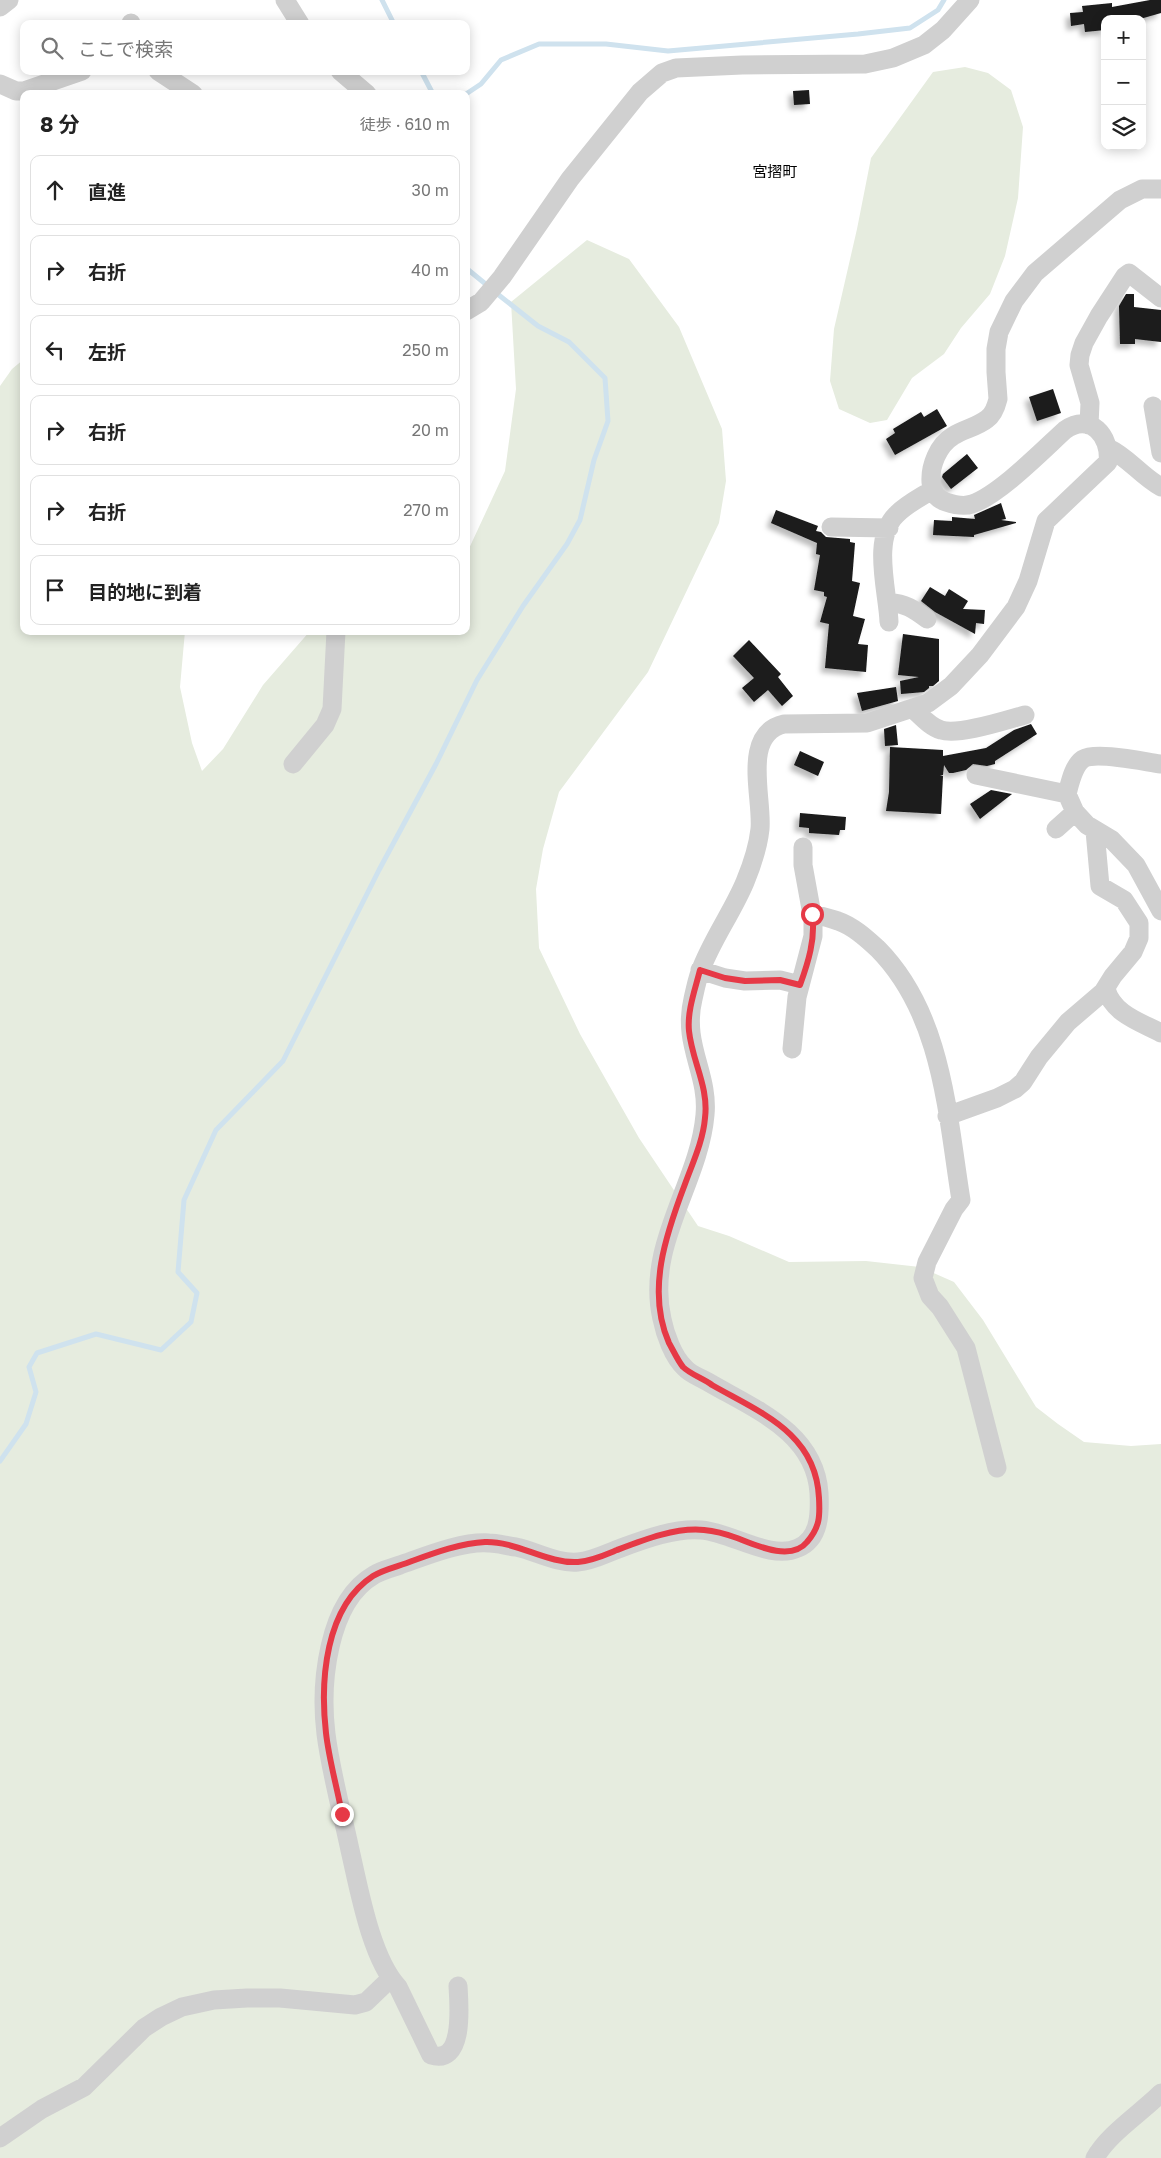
<!DOCTYPE html>
<html lang="ja">
<meta charset="utf-8">
<style>
:root{--surface:#fff;--page:#f6f6f6;--text:#222;--muted:#767676;--line:#e0e0e0}
body{margin:0;font-family:"Golos Text","Noto Sans JP",sans-serif;background:var(--page);color:var(--text)}
.controls{position:absolute;right:15px;top:15px;display:grid;overflow:hidden;border-radius:10px;box-shadow:0 2px 12px #0003}
.controls button{width:45px;height:45px;display:grid;place-items:center;padding:0;border:0;border-bottom:1px solid var(--line);background:var(--surface);color:var(--text);font:25px sans-serif}
.stop{position:absolute;width:15px;height:15px;margin:-11px;border:4px solid #e63946;border-radius:50%;background:#fff}
.stop.end{background:#e63946;border-color:#fff;box-shadow:0 1px 5px #0008}
.list{margin:0;padding:0;list-style:none}
h2{display:flex;justify-content:space-between;align-items:center;height:65px;margin:0;padding:0 20px;font-size:21px}
h2 small{font-size:16px;font-weight:400;color:var(--muted)}
.list li{display:grid;grid-template-columns:32px 1fr auto;gap:15px;align-items:center;box-sizing:border-box;height:70px;margin:0 10px 10px;padding:0 10px;border:1px solid var(--line);border-radius:10px}
.list b{display:block;font-size:19px;white-space:nowrap}
.list em{font-size:16px;font-style:normal;color:var(--muted)}
.icon{flex:none;width:28px;height:28px;fill:none;stroke:currentColor;stroke-width:2;stroke-linecap:round;stroke-linejoin:round}
.map{position:relative;flex:none;width:1161px;height:2158px;overflow:hidden}
.search{position:absolute;background:var(--surface);box-shadow:0 2px 12px #0003;left:20px;top:20px;width:450px;height:55px;display:flex;align-items:center;gap:12px;box-sizing:border-box;padding:0 18px;border-radius:10px;color:var(--muted);font-size:19px}
.panel{position:absolute;background:var(--surface);box-shadow:0 2px 12px #0003;left:20px;top:90px;width:450px;height:545px;border-radius:10px}
.map>svg:first-child{display:block}
.green{fill:#e6ecdf}
.lines{fill:none;stroke-linecap:round;stroke-linejoin:round}
.stream{stroke:#cfe2ee;stroke-width:5}
.building{fill:#1a1a1a;filter:url(#shadow)}
.minor{stroke:#d0d0d0;stroke-width:19}
.route{stroke:#e63946;stroke-width:6}
.labels{text-anchor:middle;stroke-width:5;stroke-linejoin:round;paint-order:stroke}
.quarter-label{font-size:15px;fill:#000;stroke:#fff}
</style>
<div class="map">
<svg width="1161" height="2158" viewBox="0 0 1161 2158">
<defs>
<filter id="shadow"><feDropShadow dx="-4.5" dy="4.5" stdDeviation="2.5" flood-color="#0004"/></filter>
</defs>
<rect width="100%" height="100%" fill="#fff"/>
<path class="green" d="M 965,67 L 988,73 L 1011,90 L 1023,127 L 1018,198 L 1005,256 L 990,294 L 961,328 L 944,354 L 912,378 L 887,420 L 870,423 L 839,409 L 830,381 L 834,329 L 857,229 L 871,158 L 933,72 Z
M 587,240 L 629,259 L 679,327 L 722,429 L 726,481 L 719,523 L 648,672 L 559,792 L 543,849 L 536,889 L 539,948 L 580,1034 L 639,1138 L 698,1226 L 729,1236 L 789,1262 L 866,1261 L 920,1267 L 954,1282 L 983,1320 L 1036,1407 L 1058,1424 L 1084,1442 L 1131,1446 L 1161,1444 L 1161,2158 L 0,2158 L 0,386 L 12,369 L 24,359 L 24,631 L 185,631 L 180,687 L 192,743 L 202,771 L 223,749 L 263,685 L 310,631 L 466,631 L 466,555 L 505,471 L 516,389 L 511,302 Z"/>
<g class="lines">
<path class="stream" d="M 382,0 L 394,24
M 421,71 L 433,94
M 466,94 L 481,84 L 501,60 L 539,44 L 606,44 L 668,51 L 858,34 L 910,28 L 938,10 L 944,0
M 466,268 L 488,286
M 0,1461 L 26,1424 L 36,1392 L 29,1367 L 37,1353 L 96,1334 L 161,1350 L 191,1322 L 197,1293 L 178,1272 L 184,1200 L 216,1130 L 283,1061 L 379,870 L 436,764 L 477,680 L 523,606 L 567,544 L 580,520 L 594,460 L 608,421 L 605,378 L 569,342 L 538,326 L 495,292"/>
</g>
<path class="building" d="M 1150,0 L 1161,0 L 1161,13 L 1140,19 L 1105,19 L 1105,30 L 1085,32 L 1084,24 L 1071,26 L 1070,13 L 1083,12 L 1082,6 L 1112,3 L 1112,7 Z
M 809,90 L 810,104 L 794,105 L 793,91 Z
M 1126,294 L 1134,294 L 1134,307 L 1161,310 L 1161,342 L 1135,339 L 1135,344 L 1120,344 L 1119,306 Z
M 1053,389 L 1061,413 L 1037,421 L 1029,397 Z
M 937,409 L 947,426 L 895,455 L 886,439 L 895,433 L 893,429 L 921,412 L 924,417 Z
M 967,454 L 978,468 L 951,489 L 942,477 L 943,474 Z
M 1001,503 L 1006,519 L 1001,520 L 1016,522 L 1016,523 L 974,535 L 974,537 L 933,535 L 934,520 L 952,521 L 952,517 L 975,519 L 974,515 Z
M 776,510 L 818,526 L 816,531 L 821,532 L 826,537 L 850,539 L 850,542 L 855,543 L 852,581 L 860,583 L 853,616 L 865,619 L 858,644 L 868,645 L 866,672 L 825,668 L 829,624 L 820,622 L 827,597 L 824,596 L 824,592 L 814,590 L 820,555 L 816,554 L 817,543 L 771,523 Z
M 930,587 L 945,596 L 949,589 L 968,601 L 963,609 L 985,610 L 984,624 L 976,623 L 975,634 L 935,612 L 921,601 Z
M 903,634 L 939,639 L 939,681 L 933,686 L 929,686 L 929,688 L 924,692 L 901,694 L 900,681 L 919,677 L 898,675 Z
M 749,640 L 781,674 L 778,677 L 793,696 L 782,706 L 768,690 L 754,702 L 742,688 L 754,678 L 733,656 Z
M 896,687 L 898,701 L 862,711 L 857,693 Z
M 1031,724 L 1037,734 L 995,761 L 995,764 L 987,766 L 973,764 L 966,770 L 953,773 L 949,773 L 944,765 L 943,775 L 940,775 L 943,776 L 941,814 L 886,811 L 889,792 L 890,747 L 943,750 L 943,756 L 986,748 L 1014,730 Z
M 896,725 L 898,745 L 885,746 L 884,729 Z
M 800,751 L 824,762 L 818,776 L 794,765 Z
M 991,790 L 1012,794 L 980,819 L 970,804 Z
M 800,813 L 846,817 L 845,830 L 840,830 L 839,835 L 809,833 L 809,828 L 799,827 Z"/>
<g class="lines">
<path class="minor" d="M 285,0 L 300,24
M 0,7 L 9,0
M 131,24 L 131,23
M 158,71 L 193,94
M 340,71 L 367,94
M 0,84 L 16,91 L 24,91 L 82,71
M 466,311 L 481,302 L 502,277 L 570,179 L 640,92 L 662,73 L 676,68 L 742,65 L 865,64 L 893,58 L 924,45 L 943,30 L 970,0
M 1153,406 L 1161,453
M 1089,425 L 1090,403 L 1079,365 L 1080,355 L 1084,343 L 1099,316 L 1125,276 L 1129,273 L 1161,298
M 1108,448 C 1128,457 1141,476 1161,487
M 831,527 L 889,528
M 888,603 C 904,602 915,610 927,619
M 889,622 C 888,592 871,538 897,514 C 907,504 921,497 932,490
M 913,709 C 921,716 930,727 941,730 C 959,736 1006,720 1025,715
M 293,764 L 325,725 L 332,709 L 336,631
M 1161,764 C 1145,762 1096,751 1083,759 C 1073,766 1070,783 1067,794 L 1075,812 L 1087,825 L 1112,840 L 1136,865 L 1161,911
M 976,775 L 1067,794
M 1056,829 L 1075,812
M 812,914 C 821,916 830,918 838,921 C 853,926 867,939 878,949 C 943,1015 947,1114 961,1200 L 954,1209 L 927,1262 L 923,1278 L 930,1296 L 940,1307 L 966,1348 L 997,1468
M 700,970 L 725,978 L 745,981 L 780,980 L 800,985
M 1106,989 C 1113,1014 1140,1022 1161,1033
M 792,1049 L 797,997 L 813,936 L 813,920 L 803,865 L 803,847
M 947,1116 L 997,1098 L 1015,1089 L 1023,1082 L 1039,1057 L 1068,1022 L 1103,992 L 1113,976 L 1133,952 L 1139,938 L 1139,923 L 1124,900 L 1100,886 L 1095,831
M 458,1986 C 459,2004 465,2066 431,2055 L 398,1987 C 371,1958 359,1889 350,1850 C 342,1812 331,1773 326,1734 C 320,1685 327,1602 374,1575 C 382,1570 392,1568 400,1565 C 426,1556 462,1541 489,1543 C 497,1543 507,1546 516,1547 C 536,1551 557,1564 578,1562 C 593,1561 607,1553 621,1548 C 645,1539 675,1528 701,1530 C 731,1532 771,1561 798,1548 C 820,1539 820,1513 819,1493 C 815,1432 754,1409 708,1382 C 701,1378 690,1374 685,1368 C 673,1357 665,1334 662,1319 C 645,1245 699,1184 705,1115 C 709,1073 682,1045 693,999 C 695,990 697,980 700,972 C 711,941 732,913 745,882 C 752,865 758,848 760,829 C 763,798 741,734 784,724 L 867,723 L 928,703 L 951,686 L 980,655 L 1016,607 L 1028,581 L 1046,521 L 1108,462 C 1111,436 1090,412 1065,430 C 1043,450 999,495 972,504 C 964,507 955,505 946,502 C 937,499 932,492 931,482 C 930,466 938,445 953,436 C 964,429 977,427 987,419 C 993,415 996,407 998,399 L 996,372 L 996,349 L 999,332 L 1014,301 L 1035,273 L 1120,200 L 1142,189 L 1161,189
M 0,2138 L 42,2109 L 84,2087 L 144,2028 L 161,2017 L 182,2007 L 214,2000 L 247,1998 L 280,1998 L 355,2005 L 366,2002 L 390,1979
M 1095,2158 C 1108,2134 1141,2113 1161,2093"/>
</g>
<g class="lines">
<path class="route" d="M 342,1814 C 337,1787 329,1760 326,1733 C 320,1681 325,1607 373,1576 C 384,1569 400,1566 412,1561 C 434,1553 461,1543 485,1542 C 517,1541 547,1564 578,1562 C 592,1561 605,1555 617,1550 C 643,1540 676,1527 704,1530 C 715,1531 726,1534 737,1538 C 755,1545 791,1562 807,1542 C 820,1527 820,1516 819,1498 C 816,1433 761,1413 712,1385 C 704,1379 690,1374 683,1367 C 678,1361 673,1350 669,1343 C 646,1291 666,1234 685,1184 C 693,1162 703,1141 705,1118 C 709,1087 692,1061 689,1031 C 687,1011 695,990 700,970 L 725,978 L 745,981 L 780,980 L 800,985 C 808,963 816,938 812,914"/>
</g>
<g class="labels">
<g class="quarter-label">
<text x="775" y="177">宮摺町</text>
</g>
</g>
</svg>
<div class="controls">
<button>+</button>
<button>−</button>
<button><svg class="icon" aria-label="layers" viewBox="0 0 24 24"><path d="M12 4l9 5-9 5-9-5zM3 14l9 5 9-5"/></svg></button>
</div>
<div class="stop" style="left:812px;top:914px"></div>
<div class="stop end" style="left:342px;top:1814px"></div>
<div class="search"><svg class="icon" aria-label="search" viewBox="0 0 24 24"><circle cx="10" cy="10" r="6"/><path d="M15 15l6 6"/></svg>ここで検索</div>
<section class="panel">
<h2>8 分<small>徒歩 · 610 m</small></h2>
<ul class="list">
<li><svg class="icon" aria-label="ahead" viewBox="0 0 24 24"><path d="M12 20V5M6 11l6-6 6 6"/></svg><div><b>直進</b></div><em>30 m</em></li>
<li><svg class="icon" aria-label="right" viewBox="0 0 24 24"><path d="M7 20v-9h11M14 6l5 5-5 5"/></svg><div><b>右折</b></div><em>40 m</em></li>
<li><svg class="icon" aria-label="left" viewBox="0 0 24 24"><path d="M17 20v-9H6M10 6l-5 5 5 5"/></svg><div><b>左折</b></div><em>250 m</em></li>
<li><svg class="icon" aria-label="right" viewBox="0 0 24 24"><path d="M7 20v-9h11M14 6l5 5-5 5"/></svg><div><b>右折</b></div><em>20 m</em></li>
<li><svg class="icon" aria-label="right" viewBox="0 0 24 24"><path d="M7 20v-9h11M14 6l5 5-5 5"/></svg><div><b>右折</b></div><em>270 m</em></li>
<li><svg class="icon" aria-label="arrive" viewBox="0 0 24 24"><path d="M6 21V4h12l-3 4 3 4H6"/></svg><div><b>目的地に到着</b></div></li>
</ul>
</section>
</div>
